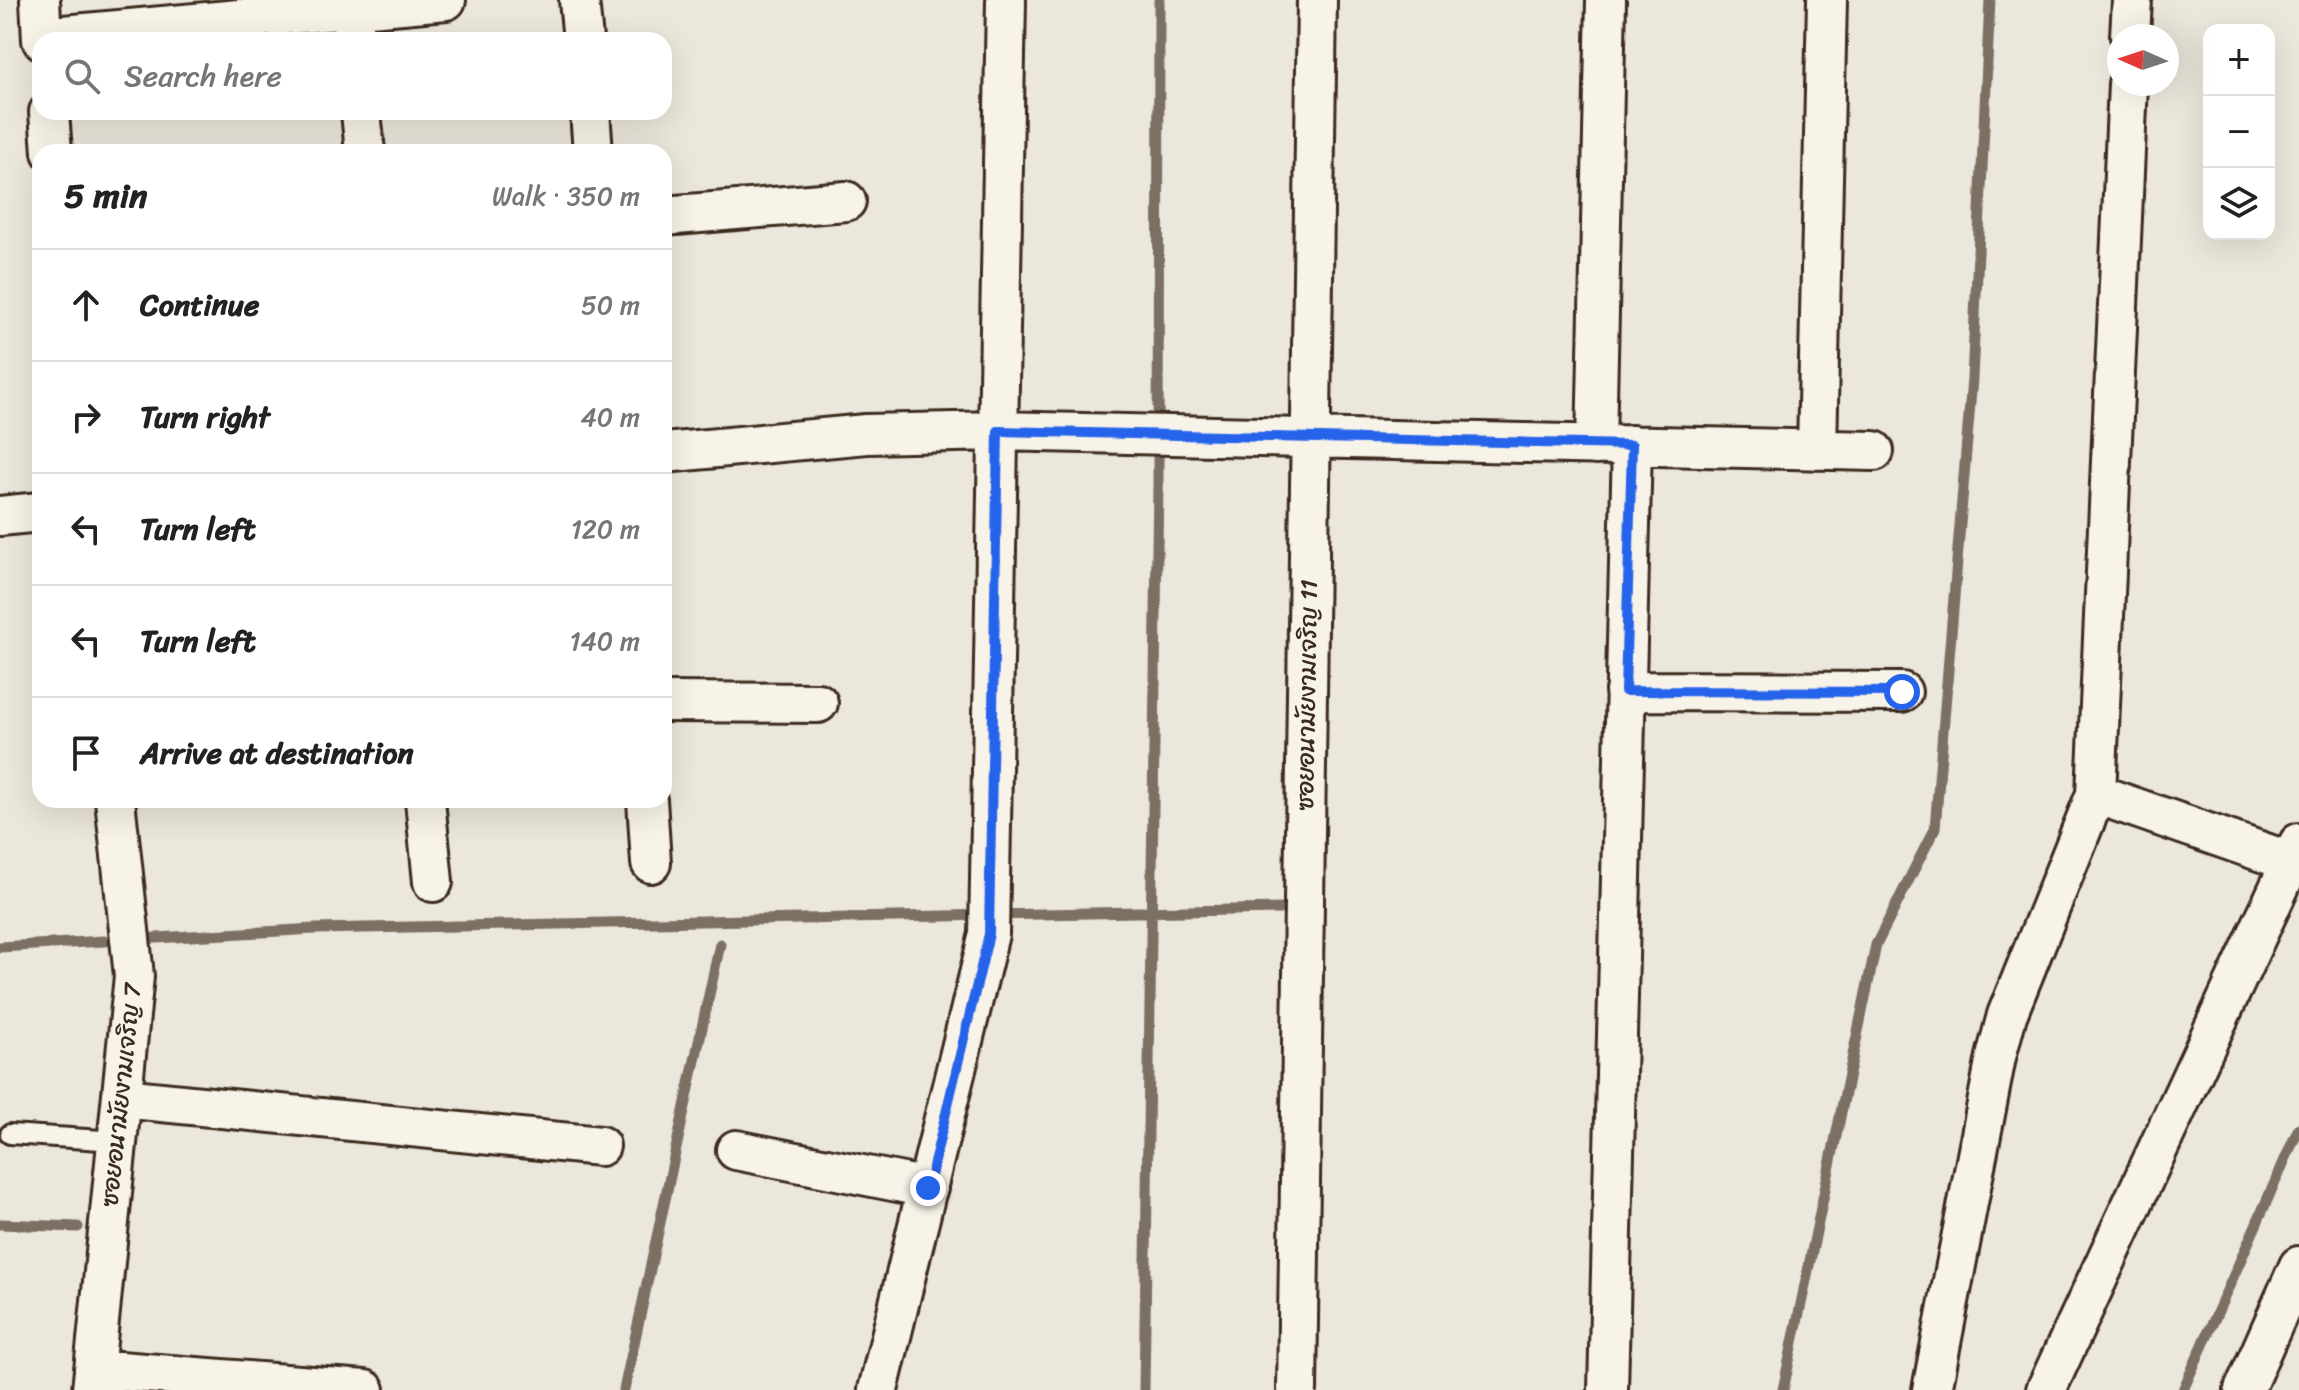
<!DOCTYPE html>
<meta charset="utf-8">
<style>
:root{--surface:#fff;--page:#f6f6f6;--text:#222;--muted:#767676;--line:#e0e0e0}
body{margin:0;font-family:Sriracha,"Playpen Sans Thai",sans-serif;background:var(--page);color:var(--text)}
.controls{position:absolute;right:24px;top:24px;display:grid;overflow:hidden;border-radius:16px;box-shadow:0 8px 32px #0002}
.controls button{width:72px;height:72px;display:grid;place-items:center;padding:0;border:0;border-bottom:2px solid var(--line);background:var(--surface);color:var(--text);font:40px sans-serif}
.compass{position:absolute;left:2107px;top:24px;width:72px;height:72px;border-radius:50%;background:var(--surface);box-shadow:0 8px 32px #0002;rotate:273deg}
.stop{position:absolute;width:24px;height:24px;margin:-18px;border:6px solid #2563eb;border-radius:50%;background:#fff}
.stop.end{background:#2563eb;border-color:#fff;box-shadow:0 2px 8px #0008}
.list{margin:0;padding:0;list-style:none}
h2{display:flex;justify-content:space-between;align-items:center;height:104px;margin:0;padding:0 32px;font-size:34px}
h2 small{font-size:26px;font-weight:400;color:var(--muted)}
.list li{display:grid;grid-template-columns:52px 1fr auto;gap:24px;align-items:center;box-sizing:border-box;height:112px;padding:0 32px;border-top:2px solid var(--line)}
.list b{display:block;font-size:30px;white-space:nowrap}
.list em{font-size:26px;font-style:normal;color:var(--muted)}
.icon{flex:none;width:44px;height:44px;fill:none;stroke:currentColor;stroke-width:2;stroke-linecap:round;stroke-linejoin:round}
.map{position:relative;flex:none;width:2299px;height:1390px;overflow:hidden}
.search{position:absolute;background:var(--surface);box-shadow:0 8px 32px #0002;left:32px;top:32px;width:640px;height:88px;display:flex;align-items:center;gap:20px;box-sizing:border-box;padding:0 28px;border-radius:24px;color:var(--muted);font-size:30px}
.panel{position:absolute;background:var(--surface);box-shadow:0 8px 32px #0002;left:32px;top:144px;width:640px;height:664px;border-radius:24px}
.map>svg:first-child{display:block}
.lines{fill:none;stroke-linecap:round;stroke-linejoin:round}
.stream{stroke:#7c7064;stroke-width:11}
.lane-casing{stroke:#3b2a1e;stroke-width:24}
.street-casing{stroke:#3b2a1e;stroke-width:44}
.lane{stroke:#f7f3e8;stroke-width:18}
.street{stroke:#f7f3e8;stroke-width:38}
.route{stroke:#2563eb;stroke-width:10}
.labels{text-anchor:middle;stroke-width:6;stroke-linejoin:round;paint-order:stroke}
.street-label{font-size:24px;fill:#3b2a1e;stroke:#f7f3e8}
</style>
<div class="map">
<svg width="2299" height="1390" viewBox="0 0 2299 1390">
<rect width="100%" height="100%" fill="#ece7dc"/>
<filter id="ink" filterUnits="userSpaceOnUse"><feTurbulence type="fractalNoise" baseFrequency=".0125" numOctaves="2"/><feDisplacementMap in="SourceGraphic" scale="16" xChannelSelector="R" yChannelSelector="G"/><feConvolveMatrix kernelMatrix="1 2 1 2 8 2 1 2 1" color-interpolation-filters="sRGB"/></filter>
<g filter="url(#ink)">
<g class="lines">
<path class="stream" d="M 0,947 L 315,929 L 1280,909
M 0,1224 L 78,1227
M 624,1390 L 720,944
M 1144,1390 L 1158,485 L 1159,0
M 1783,1390 L 1876,945 L 1935,828 L 1972,379 L 1990,0
M 2183,1390 L 2299,1128"/>
<defs>
<path id="lane" d="M 10,1134 L 117,1141"/>
<path id="street" d="M 40,0 L 42,40
M 351,0 L 354,40
M 579,0 L 583,40
M 2130,36 L 2132,0
M 42,37 L 446,0
M 49,112 L 52,152
M 361,112 L 365,152
M 590,112 L 593,152
M 664,216 L 846,201
M 1596,445 L 1606,0
M 1817,450 L 1827,0
M 664,453 L 866,434 L 998,431 L 1874,451
M 0,516 L 40,512
M 1625,691 L 1902,692
M 664,702 L 818,703
M 2096,794 L 2128,84
M 425,800 L 433,882
M 647,800 L 651,863
M 122,1098 L 600,1146
M 736,1150 L 928,1188
M 94,1369 L 365,1390
M 92,1390 L 134,976 L 115,800
M 878,1390 L 989,934 L 1006,0
M 1297,1390 L 1317,0
M 1608,1390 L 1632,445
M 1932,1390 L 1996,1057 L 2007,1015 L 2096,794 L 2291,862 L 2299,843
M 2046,1390 L 2291,862 L 2299,865
M 2244,1390 L 2299,1266"/>
</defs>
<use href="#lane" class="lane-casing"/>
<use href="#street" class="street-casing"/>
<use href="#lane" class="lane"/>
<use href="#street" class="street"/>
</g>
</g>
<g class="lines" filter="url(#ink)">
<path class="route" d="M 928,1188 L 989,934 L 998,431 L 1632,445 L 1625,691 L 1902,692"/>
</g>
<g class="labels">
<g class="street-label">
<text transform="translate(1307 695) rotate(-89)" y="8">ซอยอนามัยงามเจริญ 11</text>
<text transform="translate(121 1095) rotate(-84)" y="8">ซอยอนามัยงามเจริญ 7</text>
</g>
</g>
</svg>
<div class="controls">
<button>+</button>
<button>−</button>
<button><svg class="icon" aria-label="layers" viewBox="0 0 24 24"><path d="M12 4l9 5-9 5-9-5zM3 14l9 5 9-5"/></svg></button>
</div>
<svg class="compass" viewBox="-18 -18 36 36"><path d="M0-13l5 13h-10z" fill="#e53935"/><path d="M0 13l5-13h-10z" fill="#767676"/></svg>
<div class="stop" style="left:1902px;top:692px"></div>
<div class="stop end" style="left:928px;top:1188px"></div>
<div class="search"><svg class="icon" aria-label="search" viewBox="0 0 24 24"><circle cx="10" cy="10" r="6"/><path d="M15 15l6 6"/></svg>Search here</div>
<section class="panel">
<h2>5 min<small>Walk · 350 m</small></h2>
<ul class="list">
<li><svg class="icon" aria-label="ahead" viewBox="0 0 24 24"><path d="M12 20V5M6 11l6-6 6 6"/></svg><div><b>Continue</b></div><em>50 m</em></li>
<li><svg class="icon" aria-label="right" viewBox="0 0 24 24"><path d="M7 20v-9h11M14 6l5 5-5 5"/></svg><div><b>Turn right</b></div><em>40 m</em></li>
<li><svg class="icon" aria-label="left" viewBox="0 0 24 24"><path d="M17 20v-9H6M10 6l-5 5 5 5"/></svg><div><b>Turn left</b></div><em>120 m</em></li>
<li><svg class="icon" aria-label="left" viewBox="0 0 24 24"><path d="M17 20v-9H6M10 6l-5 5 5 5"/></svg><div><b>Turn left</b></div><em>140 m</em></li>
<li><svg class="icon" aria-label="arrive" viewBox="0 0 24 24"><path d="M6 21V4h12l-3 4 3 4H6"/></svg><div><b>Arrive at destination</b></div></li>
</ul>
</section>
</div>
